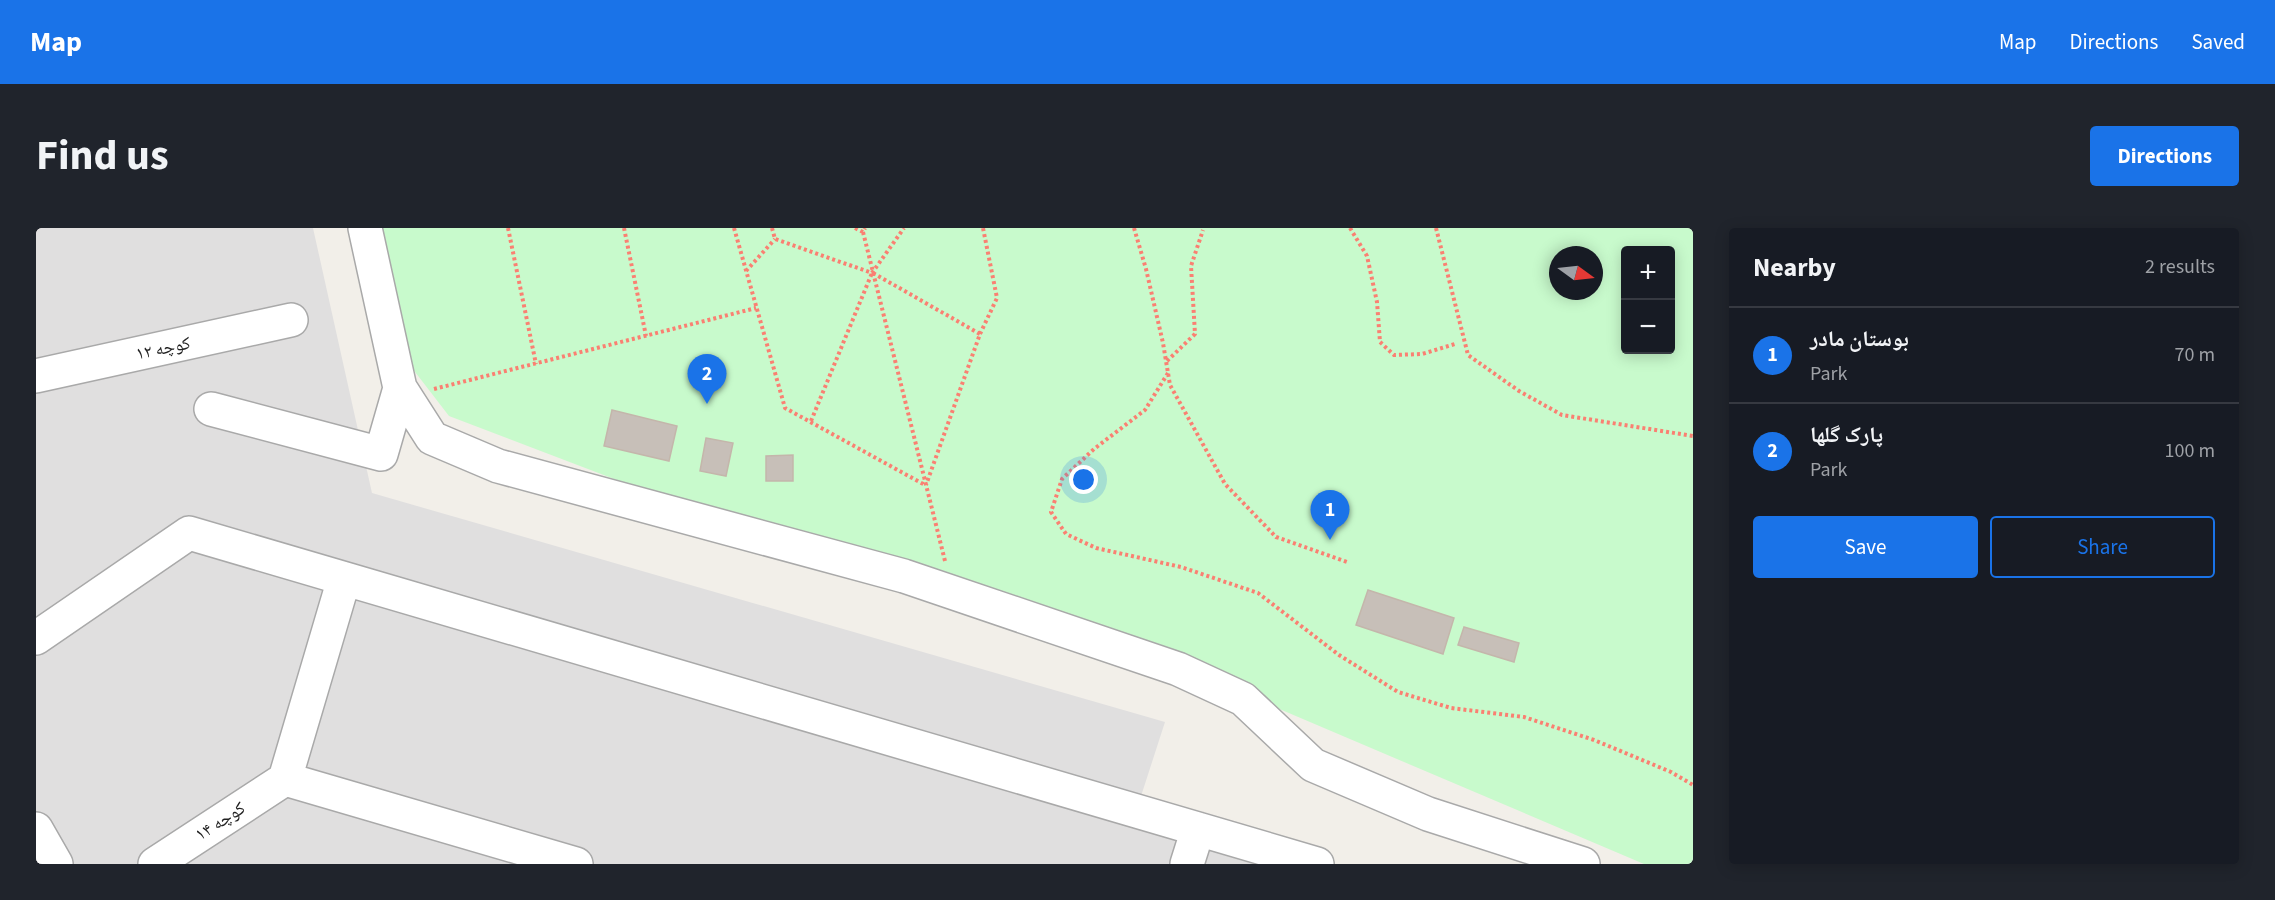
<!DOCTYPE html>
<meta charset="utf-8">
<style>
:root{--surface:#171b24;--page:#20242c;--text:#f1f3f6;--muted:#9ea1a6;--line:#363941;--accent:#1a73e8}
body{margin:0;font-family:"Source Sans 3","Noto Naskh Arabic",sans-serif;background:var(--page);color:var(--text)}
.controls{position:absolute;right:18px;top:18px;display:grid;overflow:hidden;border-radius:6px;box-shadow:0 3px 15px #0003}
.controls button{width:54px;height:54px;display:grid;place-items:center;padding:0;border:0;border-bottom:2px solid var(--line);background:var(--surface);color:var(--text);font:30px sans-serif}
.compass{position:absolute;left:1513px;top:18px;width:54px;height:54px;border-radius:50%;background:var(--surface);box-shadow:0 3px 15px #0003;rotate:105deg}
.you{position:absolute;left:1048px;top:252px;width:21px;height:21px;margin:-15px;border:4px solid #fff;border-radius:50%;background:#1a73e8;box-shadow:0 0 0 9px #1a73e833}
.badge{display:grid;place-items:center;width:39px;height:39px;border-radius:50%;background:var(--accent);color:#fff;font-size:20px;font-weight:700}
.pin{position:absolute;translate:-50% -50px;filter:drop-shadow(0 2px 3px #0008)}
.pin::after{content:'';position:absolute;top:32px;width:21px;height:18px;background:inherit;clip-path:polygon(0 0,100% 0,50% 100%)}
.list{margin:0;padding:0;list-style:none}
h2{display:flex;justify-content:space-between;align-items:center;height:78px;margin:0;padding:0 24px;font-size:26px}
h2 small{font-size:20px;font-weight:400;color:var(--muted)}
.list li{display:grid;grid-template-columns:39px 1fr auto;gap:18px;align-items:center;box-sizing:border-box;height:96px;padding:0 24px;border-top:2px solid var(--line)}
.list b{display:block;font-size:22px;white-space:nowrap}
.list p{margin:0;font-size:20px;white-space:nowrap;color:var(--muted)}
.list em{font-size:20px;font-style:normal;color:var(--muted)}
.actions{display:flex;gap:12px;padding:18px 24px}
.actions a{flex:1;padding:14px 0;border:2px solid var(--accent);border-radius:6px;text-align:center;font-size:21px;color:var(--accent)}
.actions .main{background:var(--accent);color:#fff}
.map{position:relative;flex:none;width:1657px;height:636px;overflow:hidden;border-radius:6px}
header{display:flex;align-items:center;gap:36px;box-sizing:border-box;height:84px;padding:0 30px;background:var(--accent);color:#fff}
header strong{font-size:28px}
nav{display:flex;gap:33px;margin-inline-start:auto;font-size:21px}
.intro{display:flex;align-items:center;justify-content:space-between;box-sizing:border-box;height:144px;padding:0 36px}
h1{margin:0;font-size:42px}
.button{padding:15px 27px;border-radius:6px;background:var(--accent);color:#fff;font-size:21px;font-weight:700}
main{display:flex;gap:36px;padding:0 36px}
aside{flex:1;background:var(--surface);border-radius:6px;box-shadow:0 3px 15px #0003}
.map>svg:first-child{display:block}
.residential{fill:#e0dfdf}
.park{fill:#c8facc;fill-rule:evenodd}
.building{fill:#c7bfb8;stroke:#c4b6ab;stroke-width:1.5}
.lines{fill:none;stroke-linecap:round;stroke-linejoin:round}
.minor-casing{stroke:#a9a9a9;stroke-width:36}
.path{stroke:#fa8072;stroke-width:4;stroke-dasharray:3 3;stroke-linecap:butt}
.minor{stroke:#fff;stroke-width:33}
.labels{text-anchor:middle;stroke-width:4.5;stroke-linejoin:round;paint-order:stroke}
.street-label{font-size:18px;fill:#222;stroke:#fff}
</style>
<header>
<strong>Map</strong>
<nav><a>Map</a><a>Directions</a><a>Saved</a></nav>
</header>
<div class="intro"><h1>Find us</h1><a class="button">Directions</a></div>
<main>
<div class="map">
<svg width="1657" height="636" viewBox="0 0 1657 636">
<rect width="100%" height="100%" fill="#f2efe9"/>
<path class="residential" d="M 0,0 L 277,0 L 336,265 L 1129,494 L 1095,599 L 1218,636 L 0,636 Z"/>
<path class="park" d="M 346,0 L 1657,0 L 1657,636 L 1608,636 L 1015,384 L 586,254 L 413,188 L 376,140 ZM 1590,22 L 1634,22 L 1634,122 L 1590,122 ZM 1522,27 L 1558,27 L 1558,63 L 1522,63 Z"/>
<path class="building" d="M 576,182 L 641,198 L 633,233 L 568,218 Z
M 670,210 L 697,215 L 690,248 L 664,243 Z
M 757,227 L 757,253 L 730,253 L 730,228 Z
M 1332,362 L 1418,390 L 1407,426 L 1320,397 Z
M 1428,399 L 1483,415 L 1478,434 L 1422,417 Z"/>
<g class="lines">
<defs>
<path id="minor" d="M 329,0 L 364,160 L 396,210 L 462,238 L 868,348 L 1142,441 L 1207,471 L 1277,537 L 1392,586 L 1547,636
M 0,148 L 255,92
M 175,181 L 345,226 L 364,160
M 0,410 L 153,305 L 1281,636
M 249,551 L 540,636
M 249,551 L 308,351
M 0,601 L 20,636
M 119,636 L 249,551
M 1151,636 L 1162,601"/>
</defs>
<use href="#minor" class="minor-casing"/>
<path class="path" d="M 472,0 L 500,136
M 588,0 L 610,108
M 698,0 L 749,180 L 889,257
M 736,0 L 739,11 L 836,45 L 868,0
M 819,0 L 827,4 L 829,0
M 1098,0 L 1110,41 L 1127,115 L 1134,157 L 1189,256 L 1240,309 L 1311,334
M 1314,0 L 1331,28 L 1341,74 L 1344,114 L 1358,127 L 1386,126 L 1419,116
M 1400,0 L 1432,127 L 1483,163 L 1526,187 L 1657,208
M 827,4 L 909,333
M 710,43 L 739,11
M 837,45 L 944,106 L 890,257
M 944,106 L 961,70 L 947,0
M 1131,133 L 1159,106 L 1155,38 L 1167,2
M 1132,145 L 1109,182 L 1058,221 L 1026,251 L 1015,284 L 1030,306 L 1060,320 L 1145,339 L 1222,365 L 1303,427 L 1362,464 L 1415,480 L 1488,489 L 1558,512 L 1635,544 L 1657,557
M 398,161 L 720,80
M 775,193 L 836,45"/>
<use href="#minor" class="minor"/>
</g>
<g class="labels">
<g class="street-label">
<text transform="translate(127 120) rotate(-12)" y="6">کوچه ۱۲</text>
<text transform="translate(184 593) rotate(-33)" y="6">کوچه ۱۴</text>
</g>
</g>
</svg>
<div class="controls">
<button>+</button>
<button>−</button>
</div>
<svg class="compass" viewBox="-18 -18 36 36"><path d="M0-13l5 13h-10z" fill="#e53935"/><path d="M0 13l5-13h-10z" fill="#9ea1a6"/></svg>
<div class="you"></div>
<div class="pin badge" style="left:1294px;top:312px">1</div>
<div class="pin badge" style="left:671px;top:176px">2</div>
</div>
<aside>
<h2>Nearby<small>2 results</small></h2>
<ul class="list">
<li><span class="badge">1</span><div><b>بوستان مادر</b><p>Park</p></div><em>70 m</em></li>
<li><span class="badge">2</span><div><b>پارک گلها</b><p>Park</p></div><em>100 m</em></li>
</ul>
<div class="actions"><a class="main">Save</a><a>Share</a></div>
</aside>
</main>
